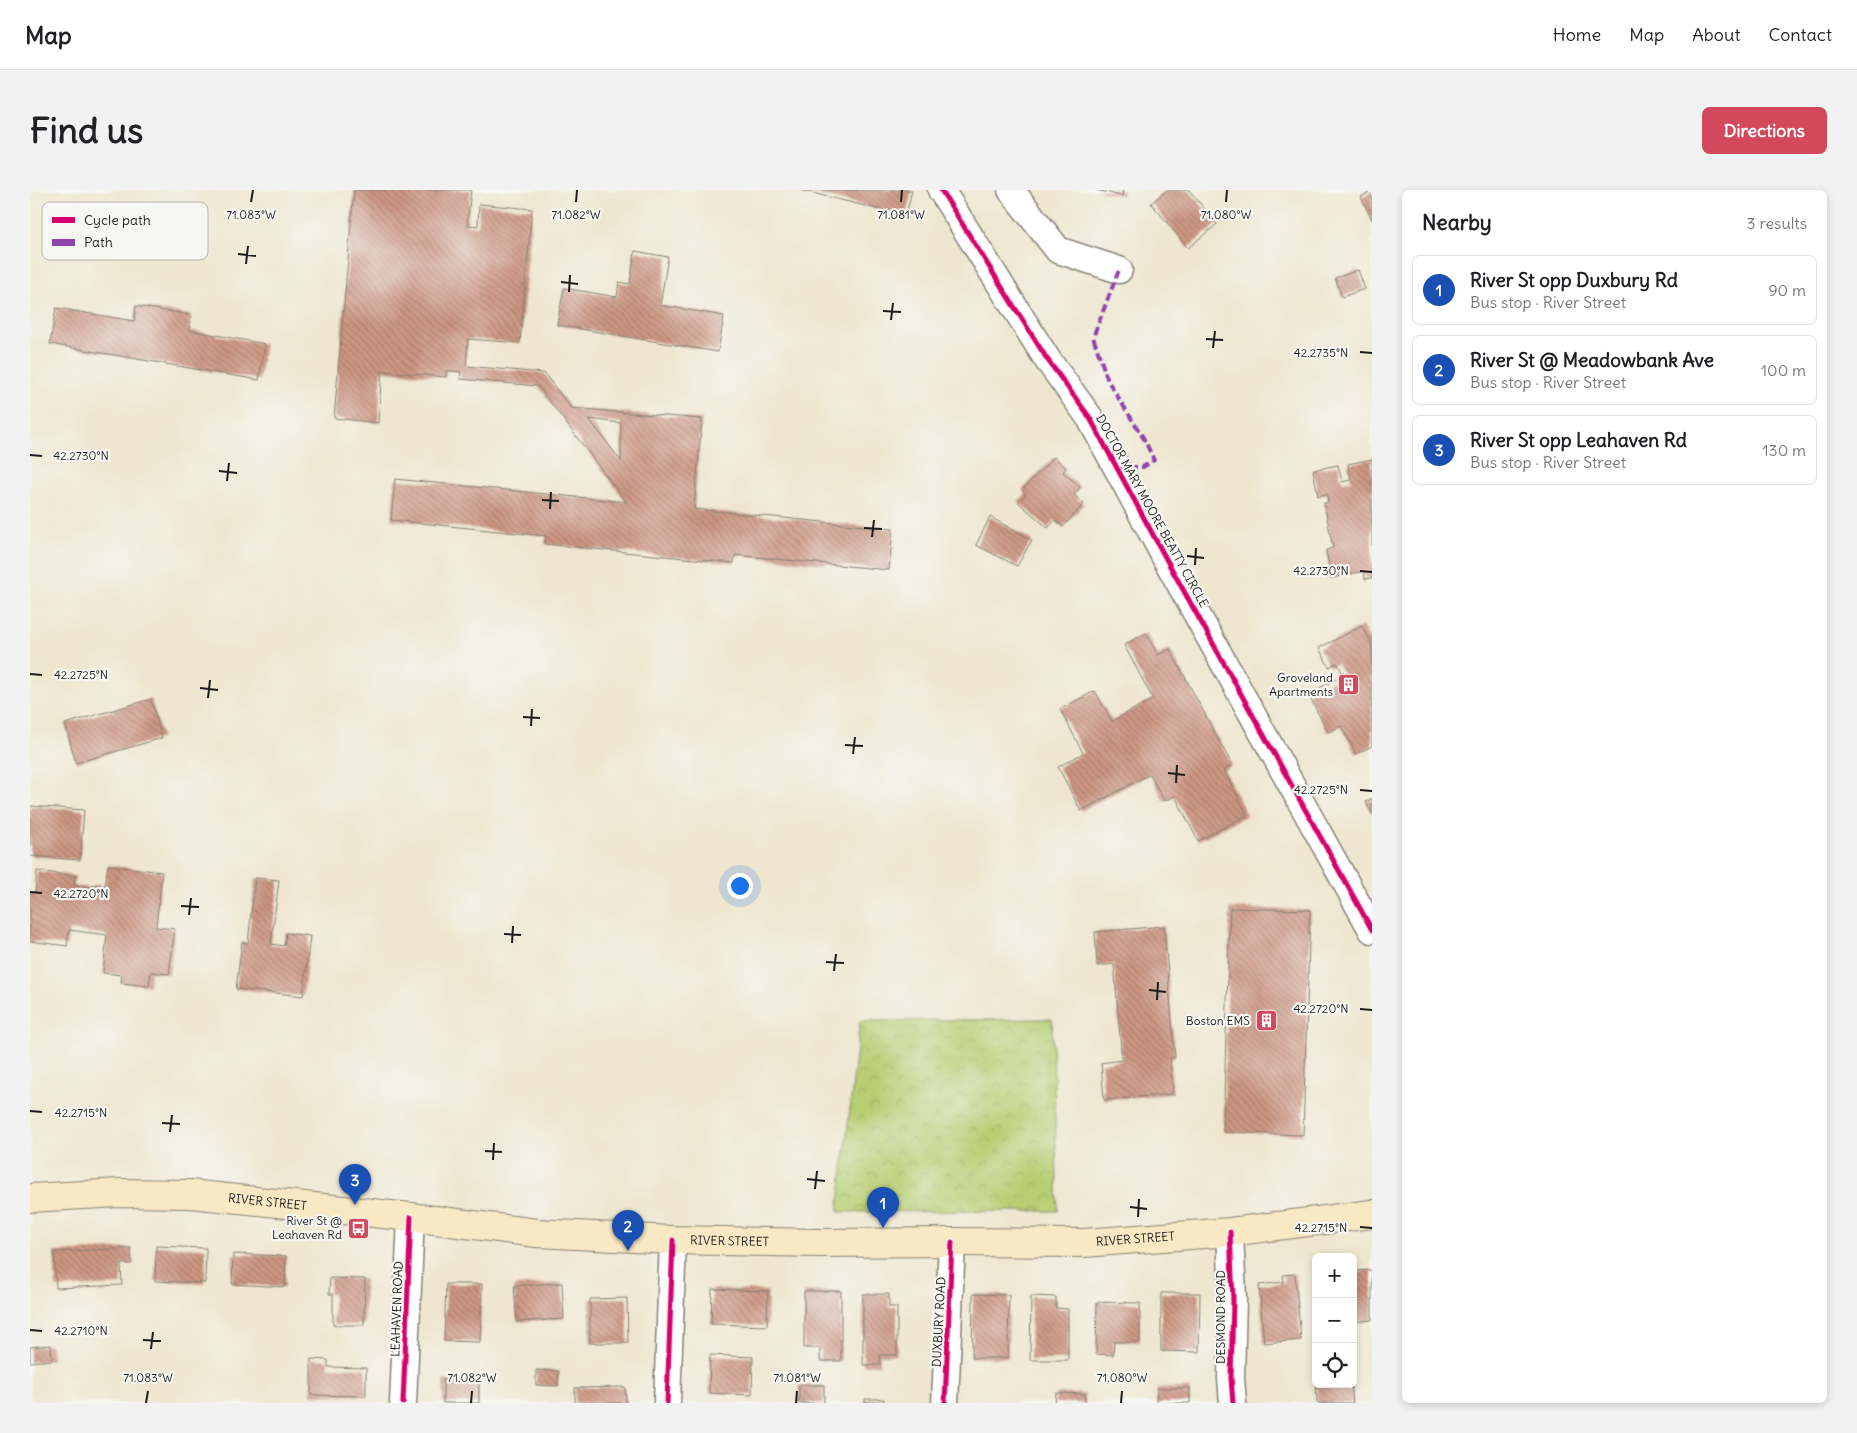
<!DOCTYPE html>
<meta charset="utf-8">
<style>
:root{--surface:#fff;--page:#f2f2f2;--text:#202124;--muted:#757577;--line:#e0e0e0;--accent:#d1495b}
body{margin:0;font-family:Delius,sans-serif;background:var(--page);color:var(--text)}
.controls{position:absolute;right:15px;bottom:15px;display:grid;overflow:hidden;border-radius:8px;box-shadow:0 2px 8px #0003}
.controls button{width:45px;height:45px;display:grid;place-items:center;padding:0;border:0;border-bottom:1px solid var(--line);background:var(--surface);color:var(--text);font:25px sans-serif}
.you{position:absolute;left:709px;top:695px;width:18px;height:18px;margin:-12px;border:4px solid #fff;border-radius:50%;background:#1a73e8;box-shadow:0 0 0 8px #1a73e833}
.badge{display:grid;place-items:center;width:32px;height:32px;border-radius:50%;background:var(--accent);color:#fff;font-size:16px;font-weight:700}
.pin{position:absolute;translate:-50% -41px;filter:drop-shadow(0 1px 2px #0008)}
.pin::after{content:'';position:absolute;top:26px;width:18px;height:15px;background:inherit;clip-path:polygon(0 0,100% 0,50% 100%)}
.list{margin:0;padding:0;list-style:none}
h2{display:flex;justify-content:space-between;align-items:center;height:65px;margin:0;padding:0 20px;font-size:21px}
h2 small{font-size:16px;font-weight:400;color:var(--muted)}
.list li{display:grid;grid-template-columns:32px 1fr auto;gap:15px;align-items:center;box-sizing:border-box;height:70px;margin:0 10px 10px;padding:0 10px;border:1px solid var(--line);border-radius:8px}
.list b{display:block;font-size:19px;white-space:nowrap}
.list p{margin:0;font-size:16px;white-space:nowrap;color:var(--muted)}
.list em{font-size:16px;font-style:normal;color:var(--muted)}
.icon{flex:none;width:28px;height:28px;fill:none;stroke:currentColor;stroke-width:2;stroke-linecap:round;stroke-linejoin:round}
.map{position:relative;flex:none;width:1342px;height:1213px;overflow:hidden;border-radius:8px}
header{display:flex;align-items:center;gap:30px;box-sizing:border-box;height:70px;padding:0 25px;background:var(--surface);border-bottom:1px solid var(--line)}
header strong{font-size:24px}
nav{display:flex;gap:28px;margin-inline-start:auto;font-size:18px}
.intro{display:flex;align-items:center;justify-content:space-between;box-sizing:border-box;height:120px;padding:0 30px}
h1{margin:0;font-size:35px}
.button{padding:12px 22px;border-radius:8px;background:var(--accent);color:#fff;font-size:18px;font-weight:700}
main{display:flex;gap:30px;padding:0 30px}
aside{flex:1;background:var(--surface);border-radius:8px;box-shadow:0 2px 8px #0003}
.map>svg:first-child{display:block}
.park{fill:url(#park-crowns);stroke:#6a7547}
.building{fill:url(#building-back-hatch);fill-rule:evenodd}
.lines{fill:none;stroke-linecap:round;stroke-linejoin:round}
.street-casing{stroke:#858175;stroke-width:29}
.secondary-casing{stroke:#858175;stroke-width:30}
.street{stroke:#fff;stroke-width:26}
.secondary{stroke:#f8e8c3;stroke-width:28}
.quiet{stroke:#8e44ad;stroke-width:4;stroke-dasharray:8 4;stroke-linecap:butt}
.cycleway-casing{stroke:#f6f6f2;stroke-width:8}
.cycleway{stroke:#d6006c;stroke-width:5}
.ticks{fill:none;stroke:#1c1c1c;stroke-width:2}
.labels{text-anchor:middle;stroke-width:4.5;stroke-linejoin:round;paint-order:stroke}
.street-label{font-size:12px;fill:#1c1c1c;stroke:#f6f6f2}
.poi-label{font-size:12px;fill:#1c1c1c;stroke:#f6f6f2;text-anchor:end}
.key{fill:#f6f6f2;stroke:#b5b5b2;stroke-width:1}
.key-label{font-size:14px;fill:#1c1c1c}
.ticks-label{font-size:12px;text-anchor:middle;fill:#1c1c1c;stroke:#f6f6f2;stroke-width:4.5;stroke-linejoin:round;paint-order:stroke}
</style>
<header>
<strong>Map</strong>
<nav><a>Home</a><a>Map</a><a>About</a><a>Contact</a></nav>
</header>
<div class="intro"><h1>Find us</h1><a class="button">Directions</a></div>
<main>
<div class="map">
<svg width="1342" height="1213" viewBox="0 0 1342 1213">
<defs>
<pattern id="park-crowns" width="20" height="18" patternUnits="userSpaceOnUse" patternTransform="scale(1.25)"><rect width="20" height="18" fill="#b7ce72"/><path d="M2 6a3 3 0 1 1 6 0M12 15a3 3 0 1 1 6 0" fill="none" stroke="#9db062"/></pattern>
<pattern id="building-back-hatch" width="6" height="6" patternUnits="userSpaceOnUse" patternTransform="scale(1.25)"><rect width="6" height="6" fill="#cd9683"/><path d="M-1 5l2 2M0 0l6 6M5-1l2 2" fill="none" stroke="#a67a6a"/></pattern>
</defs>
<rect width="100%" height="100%" fill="#f6f6f2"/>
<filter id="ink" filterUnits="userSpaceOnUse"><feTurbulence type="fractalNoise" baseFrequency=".02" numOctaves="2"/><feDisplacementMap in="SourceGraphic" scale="10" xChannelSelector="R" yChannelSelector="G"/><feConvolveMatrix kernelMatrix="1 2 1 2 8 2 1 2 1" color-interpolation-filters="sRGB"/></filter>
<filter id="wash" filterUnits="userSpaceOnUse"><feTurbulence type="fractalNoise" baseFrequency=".0096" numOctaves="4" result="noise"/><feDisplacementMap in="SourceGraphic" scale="20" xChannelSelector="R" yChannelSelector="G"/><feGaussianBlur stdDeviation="1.12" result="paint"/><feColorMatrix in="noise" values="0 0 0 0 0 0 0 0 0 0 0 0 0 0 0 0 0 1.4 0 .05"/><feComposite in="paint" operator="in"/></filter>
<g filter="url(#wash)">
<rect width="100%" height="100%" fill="#eee6ce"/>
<path class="park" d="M 1022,829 L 1028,1021 L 808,1022 L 830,831 Z"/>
<g id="blocks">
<path class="building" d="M 324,0 L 441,0 L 437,35 L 448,36 L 449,14 L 502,19 L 490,153 L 438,149 L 436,176 L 514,183 L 541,218 L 672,229 L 664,319 L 863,339 L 859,380 L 705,365 L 704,373 L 515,354 L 516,346 L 361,330 L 365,289 L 596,312 L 508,196 L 430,189 L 431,182 L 423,181 L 416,181 L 416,187 L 352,181 L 348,233 L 304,228 ZM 559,229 L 591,233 L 591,271 Z
M 770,0 L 882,0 L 876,26 Z
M 1066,0 L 1093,0 L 1092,6 Z
M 1137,0 L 1159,0 L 1187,34 L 1158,58 L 1121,13 Z
M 1342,1 L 1342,30 L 1331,7 Z
M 605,61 L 638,67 L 630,115 L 694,126 L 688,162 L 527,135 L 534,98 L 587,107 L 589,92 L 600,94 Z
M 1328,80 L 1335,99 L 1312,107 L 1305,88 Z
M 106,116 L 161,125 L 159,140 L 235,154 L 229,190 L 20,154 L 26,118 L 104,131 Z
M 1024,267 L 1036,278 L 1033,282 L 1050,297 L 1044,305 L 1054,314 L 1033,337 L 1025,330 L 1018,338 L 988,312 L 996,304 L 992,300 Z
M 1342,269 L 1342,388 L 1335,389 L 1334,381 L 1301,388 L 1296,360 L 1303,358 L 1294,313 L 1298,313 L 1297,304 L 1288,306 L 1283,280 L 1308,275 L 1312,292 L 1321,290 L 1318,274 Z
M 960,327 L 1002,350 L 987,376 L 946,355 Z
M 1332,436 L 1342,454 L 1342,556 L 1326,564 L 1311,536 L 1298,542 L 1278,504 L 1314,485 L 1307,473 L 1299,477 L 1289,458 Z
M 1116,443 L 1128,465 L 1140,459 L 1202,575 L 1194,580 L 1217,625 L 1168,651 L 1145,606 L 1134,611 L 1120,584 L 1051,621 L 1028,577 L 1053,563 L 1030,519 L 1065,501 L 1082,531 L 1123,509 L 1094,455 Z
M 121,509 L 132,548 L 46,573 L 35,534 Z
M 1342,608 L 1342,624 L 1336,612 Z
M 0,616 L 54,620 L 50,670 L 0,666 Z
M 78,675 L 132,682 L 126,737 L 145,739 L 139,784 L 121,782 L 119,796 L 91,793 L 92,785 L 73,783 L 77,745 L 39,740 L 37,756 L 0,751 L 0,703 L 5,703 L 7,681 L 45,686 L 44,696 L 62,698 L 63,695 L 75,696 Z
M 225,688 L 249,690 L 241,754 L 254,756 L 256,743 L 280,746 L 273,806 L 206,799 L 212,752 L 218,753 Z
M 1200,718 L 1280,720 L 1273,945 L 1193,942 Z
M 1134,736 L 1145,867 L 1140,868 L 1143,904 L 1074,910 L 1071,873 L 1092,870 L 1084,774 L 1067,776 L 1065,742 Z
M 126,1056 L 176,1058 L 175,1093 L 125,1091 Z
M 101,1058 L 102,1074 L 91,1074 L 92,1095 L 26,1098 L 24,1062 Z
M 203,1064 L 256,1066 L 255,1097 L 202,1094 Z
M 1342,1080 L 1342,1130 L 1323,1132 L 1323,1081 Z
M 1265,1084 L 1271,1150 L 1234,1153 L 1229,1095 L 1254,1092 L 1253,1085 Z
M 300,1088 L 335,1089 L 334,1135 L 303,1135 L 303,1104 L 299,1104 Z
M 532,1093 L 534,1129 L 487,1132 L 484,1096 Z
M 416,1094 L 452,1094 L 450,1152 L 414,1151 Z
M 682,1099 L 738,1101 L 737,1136 L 681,1134 Z
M 774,1101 L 811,1101 L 811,1171 L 790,1171 L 790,1158 L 774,1158 Z
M 1131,1103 L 1170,1103 L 1169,1162 L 1131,1161 Z
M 833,1104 L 859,1104 L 859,1117 L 867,1117 L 867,1165 L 850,1165 L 850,1175 L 833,1175 Z
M 943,1104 L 979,1105 L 978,1168 L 942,1168 Z
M 1001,1106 L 1026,1107 L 1026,1118 L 1038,1119 L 1038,1170 L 1000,1170 Z
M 597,1108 L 598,1153 L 560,1153 L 560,1109 Z
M 1067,1112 L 1110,1113 L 1110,1152 L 1084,1152 L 1083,1165 L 1066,1164 Z
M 21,1155 L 22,1170 L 0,1172 L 0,1157 Z
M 680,1165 L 723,1167 L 722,1205 L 679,1203 Z
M 281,1169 L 298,1170 L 298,1177 L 336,1178 L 336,1206 L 281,1205 Z
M 506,1180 L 529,1181 L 528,1196 L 506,1195 Z
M 413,1190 L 449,1191 L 449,1213 L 413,1213 Z
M 1299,1194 L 1321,1194 L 1323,1213 L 1287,1213 L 1286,1195 Z
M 769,1195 L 794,1195 L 794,1213 L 769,1213 Z
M 595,1197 L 596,1213 L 545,1213 L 545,1198 Z
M 1127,1198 L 1160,1198 L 1160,1213 L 1126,1213 Z
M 1026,1203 L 1055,1204 L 1055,1213 L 1025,1213 Z
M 835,1209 L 854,1209 L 854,1213 L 835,1213 Z"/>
</g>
</g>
<g filter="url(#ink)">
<use href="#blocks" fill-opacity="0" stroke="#858175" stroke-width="1"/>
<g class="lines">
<defs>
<path id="street" d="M 911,0 L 1017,169 L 1060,228 L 1135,367 L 1342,740
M 981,0 L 1028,60 L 1089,80
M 1200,1042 L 1203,1109 L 1201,1188 L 1203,1213
M 373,1213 L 381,1027
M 637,1213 L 643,1050
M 915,1213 L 922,1052"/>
<g id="secondary">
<path id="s1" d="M 0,1008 L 89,1003 L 160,1004 L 381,1027 L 507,1043 L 643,1050 L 788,1053 L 922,1052 L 1054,1053 L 1200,1042 L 1342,1024"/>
</g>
</defs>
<use href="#street" class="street-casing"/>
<use href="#secondary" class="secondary-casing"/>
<use href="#street" class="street"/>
<use href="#secondary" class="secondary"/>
<path class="quiet" d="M 1087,277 L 1113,277 L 1124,270 L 1114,249 L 1078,191 L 1063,147 L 1089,80"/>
<defs>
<path id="cycleway" d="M 911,0 L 1017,169 L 1060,228 L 1135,367 L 1342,740
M 1200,1042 L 1203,1109 L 1201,1188 L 1203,1213
M 373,1213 L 381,1027
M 637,1213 L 643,1050
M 915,1213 L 922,1052"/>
</defs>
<use href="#cycleway" class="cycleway-casing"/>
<use href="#cycleway" class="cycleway"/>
</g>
</g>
<path class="ticks" d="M 221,12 L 223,0M 546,12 L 547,0M 871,12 L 872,0M 1196,12 L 1197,0M 208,64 L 226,66M 216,74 L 218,56M 531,92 L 548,94M 539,102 L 540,85M 853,121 L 871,122M 861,130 L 863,113M 1176,149 L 1193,150M 1183,158 L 1185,141M 1330,162 L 1342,163M 0,265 L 12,266M 189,281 L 207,283M 197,291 L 199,273M 512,310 L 529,311M 520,319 L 521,302M 834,338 L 852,339M 842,347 L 844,330M 1157,366 L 1174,368M 1165,375 L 1166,358M 1330,381 L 1342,382M 0,484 L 12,485M 170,498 L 188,500M 178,508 L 180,490M 493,527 L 510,528M 501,536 L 502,519M 815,555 L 833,556M 823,564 L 825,547M 1138,583 L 1155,585M 1146,593 L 1147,575M 1330,600 L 1342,601M 0,702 L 12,703M 151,716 L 169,717M 159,725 L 161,708M 474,744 L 491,745M 482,753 L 483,736M 796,772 L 814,773M 804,781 L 806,764M 1119,800 L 1136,802M 1127,810 L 1128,792M 1330,819 L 1342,820M 0,921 L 12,922M 132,933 L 150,934M 140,942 L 142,925M 455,961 L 472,962M 463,970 L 464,953M 777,989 L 795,991M 785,999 L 787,981M 1100,1017 L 1117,1019M 1108,1027 L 1109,1009M 1330,1037 L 1342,1038M 0,1140 L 12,1141M 113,1150 L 131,1151M 121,1159 L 123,1142M 116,1213 L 118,1201M 441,1213 L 442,1201M 766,1213 L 767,1201M 1091,1213 L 1092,1201"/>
<defs>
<symbol id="building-square" viewBox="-11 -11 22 22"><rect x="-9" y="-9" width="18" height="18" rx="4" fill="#d1495b" stroke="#f6f6f2"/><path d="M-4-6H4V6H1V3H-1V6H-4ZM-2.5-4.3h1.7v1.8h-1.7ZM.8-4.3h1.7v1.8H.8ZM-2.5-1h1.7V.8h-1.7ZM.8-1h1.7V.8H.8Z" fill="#fff"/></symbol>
<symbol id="bus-square" viewBox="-11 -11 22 22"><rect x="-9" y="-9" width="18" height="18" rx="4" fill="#d1495b" stroke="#f6f6f2"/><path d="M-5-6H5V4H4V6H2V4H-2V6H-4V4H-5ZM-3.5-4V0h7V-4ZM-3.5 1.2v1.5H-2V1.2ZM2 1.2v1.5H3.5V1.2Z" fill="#fff"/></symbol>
</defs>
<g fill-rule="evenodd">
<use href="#building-square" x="1306" y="482" width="25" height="25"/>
<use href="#building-square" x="1224" y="818" width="25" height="25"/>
<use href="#bus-square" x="316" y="1026" width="25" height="25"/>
</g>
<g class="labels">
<g class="street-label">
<text transform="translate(1122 321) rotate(61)" y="4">DOCTOR MARY MOORE BEATTY CIRCLE</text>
<text dy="4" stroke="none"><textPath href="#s1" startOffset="238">RIVER STREET</textPath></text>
<text dy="4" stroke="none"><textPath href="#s1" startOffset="1108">RIVER STREET</textPath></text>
<text dy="4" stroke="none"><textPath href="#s1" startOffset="702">RIVER STREET</textPath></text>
<text transform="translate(367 1119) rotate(-88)" y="4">LEAHAVEN ROAD</text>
<text transform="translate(1191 1127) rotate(-90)" y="4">DESMOND ROAD</text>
<text transform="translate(909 1132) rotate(-87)" y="4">DUXBURY ROAD</text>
</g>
<g class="poi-label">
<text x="1303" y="492">Groveland<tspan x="1303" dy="14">Apartments</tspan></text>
<text x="1220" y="835">Boston EMS</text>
<text x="312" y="1035">River St @<tspan x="312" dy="14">Leahaven Rd</tspan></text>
</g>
</g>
<rect x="12" y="12" width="166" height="58" rx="8" class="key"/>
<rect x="22" y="27" width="23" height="6" fill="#d6006c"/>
<rect x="22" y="49" width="23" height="7" fill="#8e44ad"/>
<g class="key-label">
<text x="54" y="35">Cycle path</text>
<text x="54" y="57">Path</text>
</g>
<g class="ticks-label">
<text x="221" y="29">71.083°W</text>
<text x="546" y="29">71.082°W</text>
<text x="871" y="29">71.081°W</text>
<text x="1196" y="29">71.080°W</text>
<text x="1291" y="167">42.2735°N</text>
<text x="51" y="270">42.2730°N</text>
<text x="1291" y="385">42.2730°N</text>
<text x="51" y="489">42.2725°N</text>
<text x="1291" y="604">42.2725°N</text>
<text x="51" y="708">42.2720°N</text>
<text x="1291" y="823">42.2720°N</text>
<text x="51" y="927">42.2715°N</text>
<text x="1291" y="1042">42.2715°N</text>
<text x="51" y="1145">42.2710°N</text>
<text x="118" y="1192">71.083°W</text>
<text x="442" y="1192">71.082°W</text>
<text x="767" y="1192">71.081°W</text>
<text x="1092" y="1192">71.080°W</text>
</g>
</svg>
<div class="controls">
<button>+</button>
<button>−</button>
<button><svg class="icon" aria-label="locate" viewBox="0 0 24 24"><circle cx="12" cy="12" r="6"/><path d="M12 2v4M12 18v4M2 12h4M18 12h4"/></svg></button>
</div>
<div class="you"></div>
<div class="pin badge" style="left:853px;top:1038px;background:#1a4fb4">1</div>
<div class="pin badge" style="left:598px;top:1061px;background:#1a4fb4">2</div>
<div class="pin badge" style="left:325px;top:1015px;background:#1a4fb4">3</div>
</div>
<aside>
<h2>Nearby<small>3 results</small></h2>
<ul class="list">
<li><span class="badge" style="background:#1a4fb4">1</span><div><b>River St opp Duxbury Rd</b><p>Bus stop · River Street</p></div><em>90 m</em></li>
<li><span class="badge" style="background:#1a4fb4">2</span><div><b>River St @ Meadowbank Ave</b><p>Bus stop · River Street</p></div><em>100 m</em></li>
<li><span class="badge" style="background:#1a4fb4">3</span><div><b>River St opp Leahaven Rd</b><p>Bus stop · River Street</p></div><em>130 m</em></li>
</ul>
</aside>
</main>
